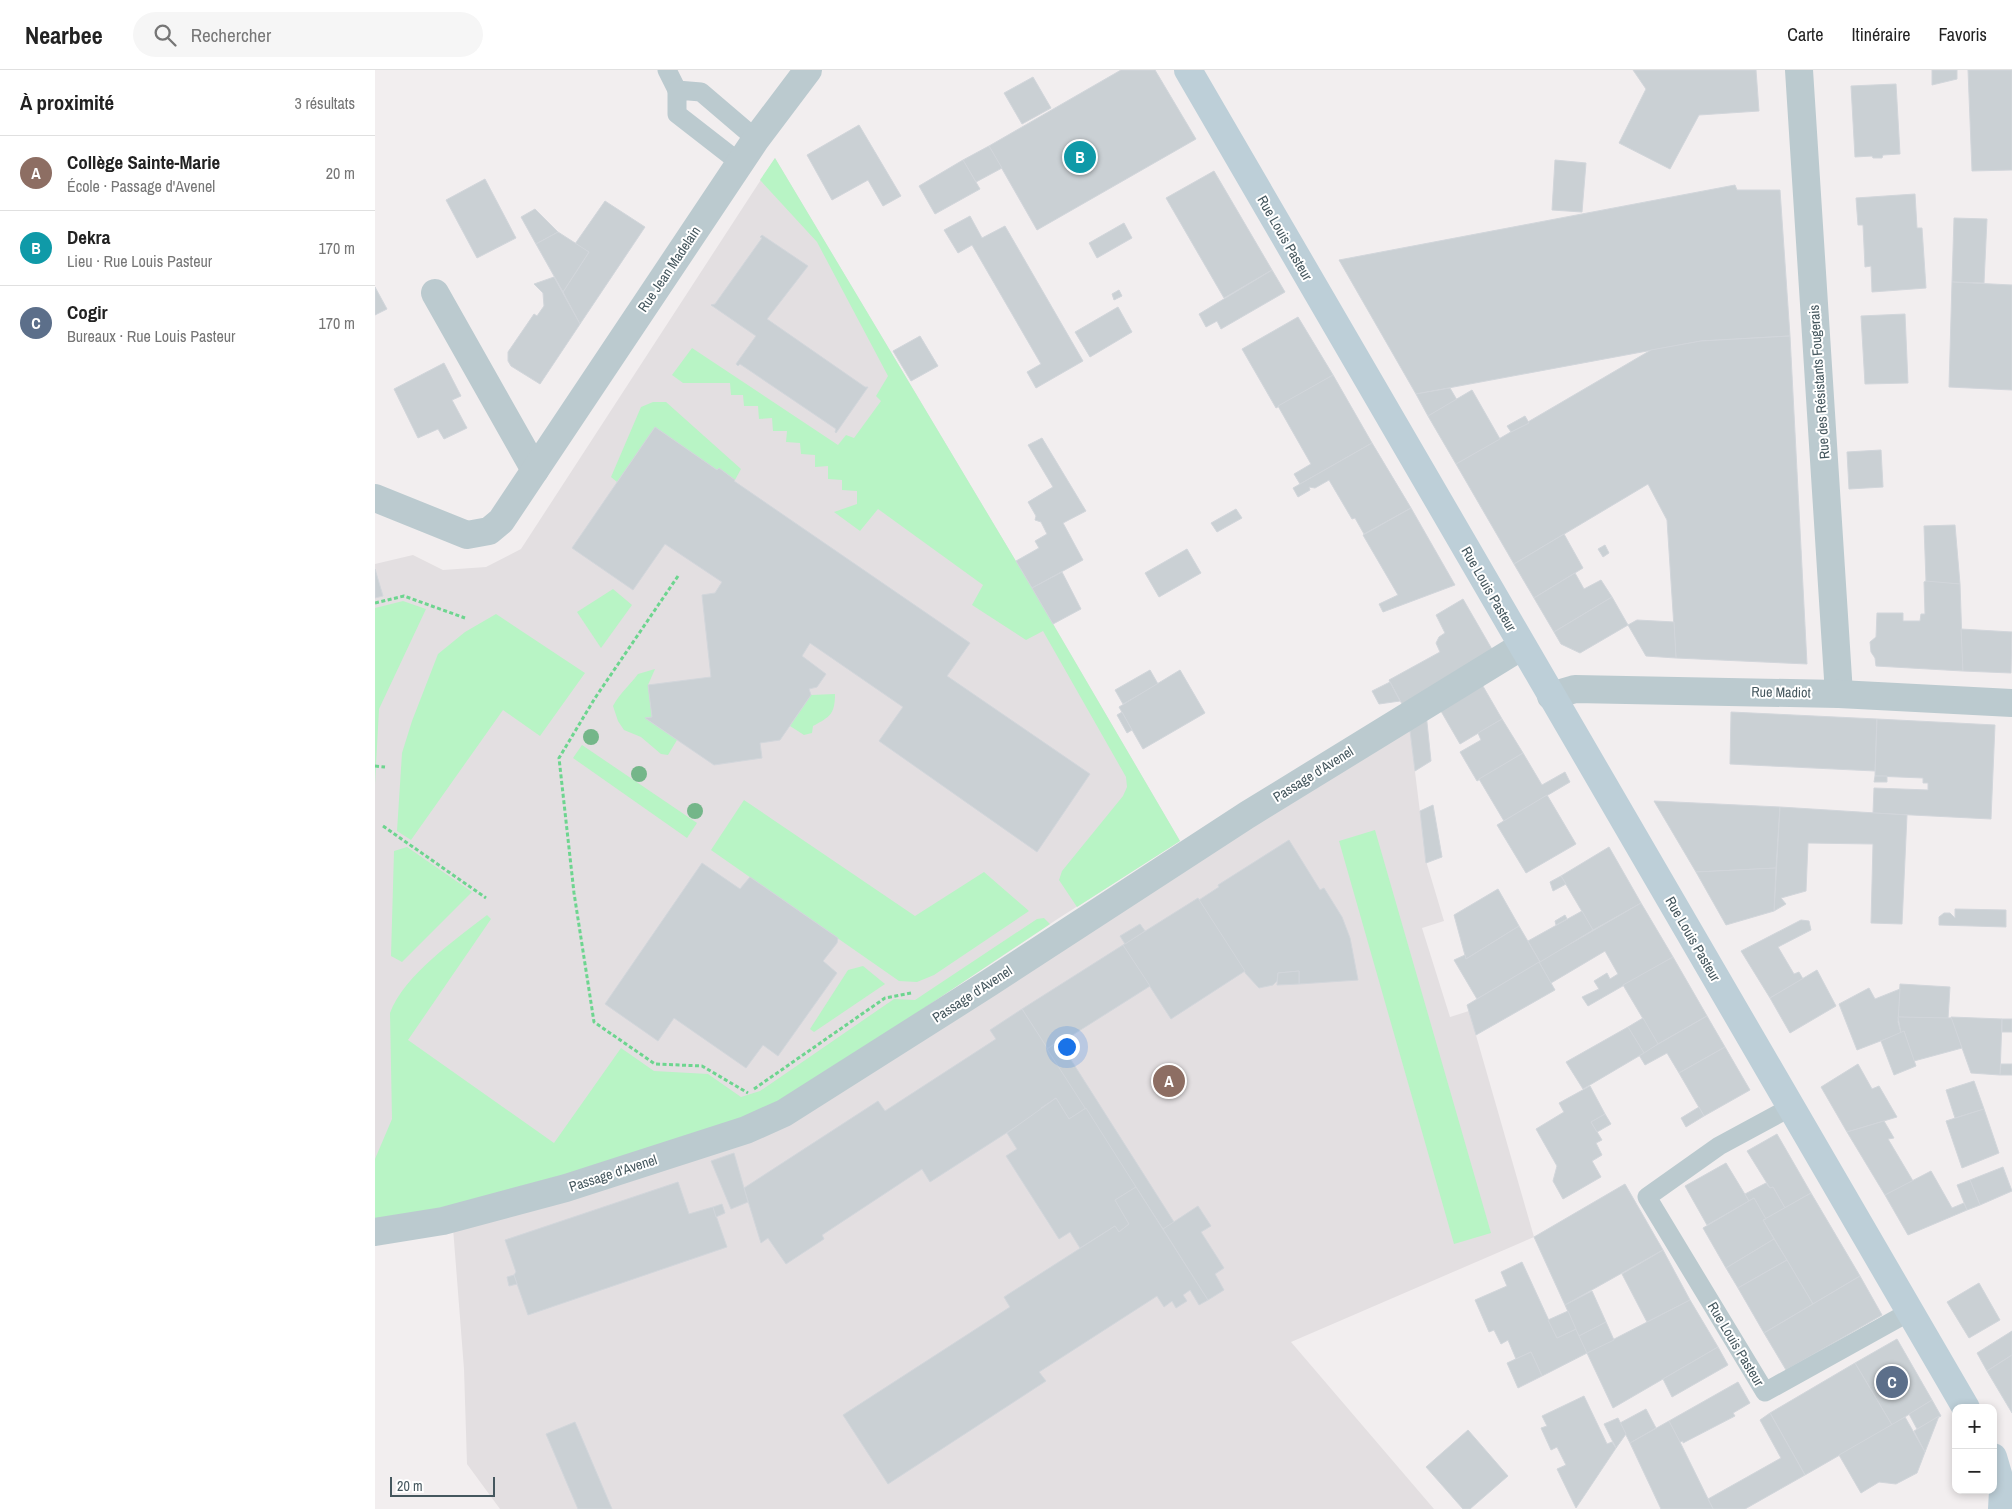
<!DOCTYPE html>
<html lang="fr">
<meta charset="utf-8">
<style>
:root{--surface:#fff;--page:#f6f6f6;--text:#222;--muted:#767676;--line:#e0e0e0;--accent:#db2777}
body{margin:0;font-family:"Archivo Narrow",sans-serif;background:var(--page);color:var(--text)}
.controls{position:absolute;right:15px;bottom:15px;display:grid;overflow:hidden;border-radius:10px;box-shadow:0 2px 8px #0003}
.controls button{width:45px;height:45px;display:grid;place-items:center;padding:0;border:0;border-bottom:1px solid var(--line);background:var(--surface);color:var(--text);font:25px sans-serif}
.scale{position:absolute;left:15px;bottom:12px;width:105px;box-sizing:border-box;padding-left:5px;border:2px solid #45575e;border-top:0;font-size:14px;line-height:18px;white-space:nowrap;color:#45575e;-webkit-text-stroke:4px #fff;paint-order:stroke}
.you{position:absolute;left:691px;top:976px;width:18px;height:18px;margin:-12px;border:4px solid #fff;border-radius:50%;background:#1a73e8;box-shadow:0 0 0 8px #1a73e833}
.badge{display:grid;place-items:center;width:32px;height:32px;border-radius:50%;background:var(--accent);color:#fff;font-size:16px;font-weight:700}
.pin{position:absolute;translate:-50% -50%;border:2px solid #fff;box-shadow:0 1px 5px #0006}
.list{margin:0;padding:0;list-style:none}
h2{display:flex;justify-content:space-between;align-items:center;height:65px;margin:0;padding:0 20px;font-size:21px}
h2 small{font-size:16px;font-weight:400;color:var(--muted)}
.list li{display:grid;grid-template-columns:32px 1fr auto;gap:15px;align-items:center;box-sizing:border-box;height:75px;padding:0 20px;border-top:1px solid var(--line)}
.list b{display:block;font-size:19px;white-space:nowrap}
.list p{margin:0;font-size:16px;white-space:nowrap;color:var(--muted)}
.list em{font-size:16px;font-style:normal;color:var(--muted)}
.icon{flex:none;width:28px;height:28px;fill:none;stroke:currentColor;stroke-width:2;stroke-linecap:round;stroke-linejoin:round}
.map{position:relative;flex:none;width:1637px;height:1439px;overflow:hidden}
header{display:flex;align-items:center;gap:30px;box-sizing:border-box;height:70px;padding:0 25px;background:var(--surface);border-bottom:1px solid var(--line)}
header strong{font-size:24px}
nav{display:flex;gap:28px;margin-inline-start:auto;font-size:18px}
.search{width:350px;height:45px;background:var(--page);display:flex;align-items:center;gap:12px;box-sizing:border-box;padding:0 18px;border-radius:28px;color:var(--muted);font-size:19px}
main{display:flex}
aside{flex:1;background:var(--surface)}
.map>svg:first-child{display:block}
</style>
<header>
<strong>Nearbee</strong>
<div class="search"><svg class="icon" aria-label="search" viewBox="0 0 24 24"><circle cx="10" cy="10" r="6"/><path d="M15 15l6 6"/></svg>Rechercher</div>
<nav><a>Carte</a><a>Itinéraire</a><a>Favoris</a></nav>
</header>
<main>
<aside>
<h2>À proximité<small>3 résultats</small></h2>
<ul class="list">
<li><span class="badge" style="background:#8d6e63">A</span><div><b>Collège Sainte-Marie</b><p>École · Passage d'Avenel</p></div><em>20 m</em></li>
<li><span class="badge" style="background:#0f9aa8">B</span><div><b>Dekra</b><p>Lieu · Rue Louis Pasteur</p></div><em>170 m</em></li>
<li><span class="badge" style="background:#5c6f8a">C</span><div><b>Cogir</b><p>Bureaux · Rue Louis Pasteur</p></div><em>170 m</em></li>
</ul>
</aside>
<div class="map">
<svg width="1637" height="1439" viewBox="0 0 1637 1439">
<rect width="100%" height="100%" fill="#f2eeef"/>
<!-- education -->
<g fill="#e3dfe1">
<path d="M400 88 657 518 805 771 684 848 398 1039 0 1153V494L38 485 68 500 111 497 146 479Z"/>
<path d="M1034 653 1051 791 1069 851 1047 858 1075 947 1094 941 1159 1167 916 1272 1059 1439H125L92 1394 89 1299 78 1158 268 1104Z"/>
</g>
<!-- green -->
<g fill="#b8f4c5">
<path d="M400 88 657 518 805 771 702 837 684 810 687 801 748 726 752 717 751 707 668 561 651 570 597 535 608 515 503 439 485 461 459 442 482 434V421L467 420V410L453 409V396L440 397V385L426 384 425 373 411 372 412 361H398L397 348 384 349 383 336H369L368 325H356L355 313H308L297 305 317 278 463 375 471 365 479 368 506 331 501 326 513 306 442 172 385 110Z"/>
<path d="M278 332H291L366 399 360 410 344 398 342 400 280 358 242 412 236 407 266 337Z"/>
<path d="M238 519 257 535 226 578 202 542Z"/>
<path d="M28 531 51 539 4 639 0 714V538Z"/>
<path d="M121 544 210 603 165 666 128 640 36 770 22 761 27 683 37 651 63 584 90 562Z"/>
<path d="M280 599 273 615 277 647 270 648 302 670 293 685 286 684 266 667 249 660 243 651 238 636C245 623 255 615 263 604Z"/>
<path d="M460 624C460 644 455 647 438 656L437 663 429 665 415 656 436 625Z"/>
<path d="M207 675 322 753 312 768 198 688Z"/>
<path d="M369 730 540 846 609 802 654 841 559 905 542 912 524 911 336 780Z"/>
<path d="M1000 760 1116 1163 1079 1174 964 771Z"/>
<path d="M32 777 97 822 27 892 16 886 19 781Z"/>
<path d="M112 845 116 849 33 970 179 1073 246 978 279 1001 333 1004 366 1027 385 1021 519 929 540 930 662 849 669 848 675 854 398 1039 127 1129 0 1153V1089L17 1049 15 943C29 905 80 870 112 845Z"/>
<path d="M488 896 510 914 439 962 435 959 473 900Z"/>
</g>
<!-- building -->
<g fill="#cad0d4" stroke="#d2d6db">
<path d="M746 0H780L821 69 662 160 614 76Z"/>
<path d="M1258 0H1381L1384 41 1324 45 1295 99 1244 73 1271 19Z"/>
<path d="M1557 0H1582V9L1557 15Z"/>
<path d="M1593 0H1637V100L1597 101Z"/>
<path d="M658 7 676 38 647 54 629 23Z"/>
<path d="M1521 14 1525 84 1508 85 1507 88H1498L1497 86 1480 87 1476 16Z"/>
<path d="M484 55 526 126 508 136 493 110 457 130 432 85Z"/>
<path d="M614 76 627 98 601 112 588 90Z"/>
<path d="M588 90 605 119 560 144 544 116Z"/>
<path d="M1180 90 1211 93 1207 142 1177 140Z"/>
<path d="M839 101 897 200 849 228 791 128Z"/>
<path d="M110 109 141 168 102 188 71 130Z"/>
<path d="M1360 115 1362 120H1405L1415 266 1326 271 1041 324 964 190Z"/>
<path d="M1540 124 1542 158H1547L1551 218 1497 222 1496 196 1490 197 1488 155H1483L1481 128Z"/>
<path d="M230 131 270 157 205 254 188 222 214 182 200 174Z"/>
<path d="M160 139 183 162 161 174 146 147Z"/>
<path d="M595 146 607 168 630 156 708 291 661 318 652 302 666 294 597 175 583 183 569 160Z"/>
<path d="M1579 148 1612 149 1609 213 1577 212Z"/>
<path d="M749 153 757 168 722 188 714 173Z"/>
<path d="M183 162 214 182 188 222 161 174Z"/>
<path d="M387 165 433 196 392 249 490 317H493L461 363 460 362 461 359 365 294 363 296 361 294 381 266 336 235 340 234 387 168 385 167Z"/>
<path d="M897 200 910 222 846 259 842 251 831 257 824 244Z"/>
<path d="M179 207 205 254 165 314 136 296 133 291V282L159 244 162 246 169 236 168 223 159 214Z"/>
<path d="M1577 212 1637 215V320L1574 317Z"/>
<path d="M0 217 12 239 0 245Z"/>
<path d="M744 220 747 226 739 230 737 224Z"/>
<path d="M743 237 757 262 715 287 700 262Z"/>
<path d="M1530 244 1533 313 1490 314 1486 246Z"/>
<path d="M923 247 958 305 901 338 867 279Z"/>
<path d="M545 266 563 296 536 311 518 281Z"/>
<path d="M1415 266 1432 594 1301 588 1292 450 1273 414 1139 494 1081 394 1276 280 1326 271Z"/>
<path d="M69 293 86 326 77 330 92 358 69 369 63 359 43 368 19 319Z"/>
<path d="M958 305 997 373 925 414 919 404 936 394 903 336Z"/>
<path d="M1075 318 1082 330 1053 346 1041 324Z"/>
<path d="M1097 320 1125 369 1081 394 1053 346Z"/>
<path d="M1150 346 1154 353 1136 362 1132 356Z"/>
<path d="M280 357 342 400 344 398 360 410 359 411 595 573 572 606 715 704 662 782 504 671 528 637 435 573 427 586 451 604 442 617 434 619 436 625 405 670 385 673 387 688 339 695 270 648 277 647 273 615 336 607 327 525 340 523 347 512 290 474 258 520 197 478Z"/>
<path d="M667 368 711 441 688 453 708 490 657 518 641 491 664 478 660 471 672 464 666 452 660 450 661 446 653 432 678 417 653 375Z"/>
<path d="M997 373 1036 438 989 464 980 448 977 449 954 410 940 418 934 417 935 420 923 427 918 418Z"/>
<path d="M1506 380 1508 417 1474 419 1472 382Z"/>
<path d="M1036 438 1080 515 1008 542 1004 534 1023 525 988 465Z"/>
<path d="M861 439 867 448 842 462 836 453Z"/>
<path d="M1580 455 1585 514 1553 513 1551 511 1549 456Z"/>
<path d="M1189 464 1208 498 1159 528 1139 494Z"/>
<path d="M1230 475 1234 483 1228 487 1223 479Z"/>
<path d="M812 479 826 503 784 527 770 503Z"/>
<path d="M0 499 8 526 0 528Z"/>
<path d="M687 502 706 539 678 554 657 518Z"/>
<path d="M1200 503 1209 519 1226 510 1237 527 1179 562 1159 528Z"/>
<path d="M1551 511 1585 514 1588 601 1501 596 1500 588 1496 582 1495 572 1501 567 1502 543H1528V551H1545L1546 544H1550L1549 512Z"/>
<path d="M1237 527 1253 555 1205 583 1186 574 1179 562Z"/>
<path d="M1088 529 1118 581 1027 634 1014 610 1065 582 1061 573 1064 567 1070 563 1061 545Z"/>
<path d="M1262 550 1299 552 1301 588 1271 586 1253 555Z"/>
<path d="M1586 559 1637 562 1636 603 1588 601Z"/>
<path d="M775 600 783 614 748 634 740 620Z"/>
<path d="M805 600 830 643 768 679 744 637Z"/>
<path d="M1105 611 1127 649 1085 674 1063 636Z"/>
<path d="M1015 612 1025 631 1004 634 997 621Z"/>
<path d="M747 642 757 660 752 663 742 645Z"/>
<path d="M1356 642 1502 649 1500 701 1355 694Z"/>
<path d="M1051 643 1056 691 1040 701 1034 653Z"/>
<path d="M1127 649 1148 683 1102 711 1085 682 1106 670 1103 663Z"/>
<path d="M1502 649 1620 655 1616 749 1498 743 1499 718 1553 720V713H1548V708L1500 706Z"/>
<path d="M1148 683 1167 715 1190 702 1195 712 1129 751 1104 709Z"/>
<path d="M1500 706H1512V712H1499Z"/>
<path d="M1172 725 1201 774 1151 803 1122 755Z"/>
<path d="M1279 731 1405 737 1401 798 1321 802Z"/>
<path d="M1058 735 1067 787 1051 793 1045 741Z"/>
<path d="M1405 737 1532 745 1527 854 1496 853 1498 774 1433 773 1431 821 1406 828 1411 834 1399 841Z"/>
<path d="M914 770 945 820 949 818 967 847 975 868 983 910 924 914V901L903 903 902 911 898 915 884 918 871 904 824 830 844 817 843 815Z"/>
<path d="M1234 777 1266 833 1218 860 1186 806Z"/>
<path d="M327 793 365 819 375 807 463 868 462 873 448 891 462 903 403 986 388 975 371 998 299 948 283 971 230 934Z"/>
<path d="M1401 798 1399 841 1351 855 1321 802Z"/>
<path d="M1186 806 1191 814 1178 821 1175 812Z"/>
<path d="M1123 819 1144 856 1091 889 1079 845Z"/>
<path d="M823 828 870 901 796 949 748 875Z"/>
<path d="M1266 833 1298 887 1213 936 1207 927 1224 919 1219 911 1232 903 1235 909 1243 904 1230 881 1176 913 1164 892Z"/>
<path d="M1580 839 1631 840V857L1564 855V847L1569 843H1575L1580 848Z"/>
<path d="M1207 841 1218 860 1165 892 1153 871Z"/>
<path d="M1190 845 1192 849 1181 855 1180 851Z"/>
<path d="M1426 850 1434 851 1436 860 1403 877 1419 904 1424 902 1428 909 1395 928 1366 881Z"/>
<path d="M765 854 770 861 750 874 745 866Z"/>
<path d="M1144 856 1165 892 1102 929 1079 890 1090 885 1091 889Z"/>
<path d="M748 875 775 916 696 966 694 964 672 979 647 939Z"/>
<path d="M1298 887 1332 946 1283 974 1248 915Z"/>
<path d="M1164 892 1180 920 1101 965 1092 935Z"/>
<path d="M1442 900 1461 936 1415 963 1395 928Z"/>
<path d="M924 901V914L902 915 903 903Z"/>
<path d="M1525 914 1575 917 1573 949 1523 947Z"/>
<path d="M1494 918 1500 929 1525 919 1523 952 1526 963 1482 980 1464 934Z"/>
<path d="M647 939 711 1038 694 1049 681 1028 666 1038 667 1040 555 1112 547 1099 447 1165 449 1169 411 1194 393 1168 386 1173 369 1118 503 1031 510 1041 621 969 615 960Z"/>
<path d="M1332 946 1350 977 1304 1003 1292 983 1270 995 1264 985Z"/>
<path d="M1523 947 1577 948 1587 978 1539 991 1529 961 1526 963Z"/>
<path d="M1576 947 1627 949 1625 1005 1596 1003Z"/>
<path d="M1268 948 1283 974 1269 983 1253 957Z"/>
<rect x="1627" y="949" width="10" height="13"/>
<path d="M1253 957 1269 983 1208 1019 1191 992Z"/>
<path d="M1529 961 1541 996 1519 1005 1506 971Z"/>
<path d="M684 971 799 1152 788 1159 672 979Z"/>
<path d="M1350 977 1375 1020 1329 1046 1304 1003Z"/>
<path d="M1483 994 1497 1019 1504 1016 1522 1047 1472 1062 1446 1017Z"/>
<path d="M1626 994H1637V1005H1625Z"/>
<path d="M1599 1011 1609 1039 1580 1048 1571 1020Z"/>
<path d="M1215 1016 1230 1044 1216 1052 1227 1070 1221 1073 1227 1085 1217 1091 1226 1107 1188 1129 1178 1111 1182 1096 1161 1059 1189 1042 1184 1033Z"/>
<path d="M681 1028 694 1049 711 1038 761 1117 740 1130 754 1154 744 1162 740 1156 705 1178 695 1162 684 1169 631 1086 642 1079 632 1063Z"/>
<path d="M1324 1037 1329 1046 1311 1057 1306 1048Z"/>
<path d="M1609 1039 1624 1083 1587 1098 1571 1051Z"/>
<path d="M1230 1044 1236 1054 1222 1062 1216 1052Z"/>
<path d="M1509 1051 1519 1068 1513 1069 1538 1111 1510 1125 1472 1062Z"/>
<path d="M1402 1064 1436 1123 1410 1138 1398 1117 1395 1118 1372 1081Z"/>
<path d="M359 1083 373 1132 356 1139 336 1091Z"/>
<path d="M1351 1093 1374 1131 1332 1155 1310 1116Z"/>
<path d="M1628 1097 1637 1121 1605 1135 1595 1110Z"/>
<path d="M1556 1101 1577 1138 1589 1133 1592 1140 1533 1165 1510 1125Z"/>
<path d="M1595 1110 1605 1135 1592 1140 1582 1115Z"/>
<path d="M303 1112 314 1144 338 1137 352 1177 153 1245 139 1205 141 1202 130 1170Z"/>
<path d="M1391 1113 1395 1118 1398 1117 1410 1138 1391 1149 1379 1128 1374 1131 1370 1124Z"/>
<path d="M1250 1114 1288 1180 1190 1235 1159 1167Z"/>
<path d="M761 1117 833 1230 824 1235 815 1220 808 1225 812 1231 801 1238 797 1231 789 1237 782 1226 664 1302 671 1311 513 1414 468 1345 635 1237 629 1227 740 1156 744 1162 754 1154 740 1130Z"/>
<path d="M1436 1123 1485 1206 1438 1234 1388 1150Z"/>
<path d="M1379 1128 1391 1149 1388 1150 1399 1169 1351 1198 1328 1158Z"/>
<path d="M347 1134 350 1143 341 1147 338 1137Z"/>
<path d="M823 1136 836 1156 826 1162 849 1198 840 1204 849 1220 833 1230 788 1159Z"/>
<path d="M1399 1169 1412 1190 1363 1218 1351 1198Z"/>
<path d="M1288 1180 1315 1230 1272 1252 1247 1204Z"/>
<path d="M1412 1190 1438 1234 1389 1263 1363 1218Z"/>
<path d="M1147 1192 1182 1268 1201 1259 1212 1283 1167 1306 1156 1282 1141 1289 1133 1270 1126 1274 1119 1260 1114 1262 1100 1230 1132 1216 1126 1202Z"/>
<path d="M139 1205 142 1214 134 1216 132 1207Z"/>
<path d="M1485 1206 1507 1245 1411 1300 1389 1263Z"/>
<path d="M1604 1213 1625 1250 1594 1268 1572 1232Z"/>
<path d="M1217 1221 1231 1252 1204 1266 1190 1235Z"/>
<path d="M1315 1230 1343 1277 1238 1338 1212 1283Z"/>
<path d="M1193 1241 1201 1259 1182 1268 1173 1250Z"/>
<path d="M1231 1252 1239 1270 1212 1283 1204 1266Z"/>
<path d="M1637 1261V1285L1612 1301 1602 1283Z"/>
<path d="M1522 1269 1557 1330 1517 1355 1480 1293Z"/>
<path d="M1343 1277 1353 1295 1297 1327 1288 1309Z"/>
<path d="M1156 1282 1167 1306 1143 1318 1132 1293Z"/>
<path d="M1637 1285V1343L1612 1301Z"/>
<path d="M1480 1293 1517 1355 1430 1405 1395 1343Z"/>
<path d="M1363 1312 1375 1333 1358 1343 1360 1346 1308 1373V1371L1305 1372 1294 1351Z"/>
<path d="M1209 1326 1232 1374 1237 1372 1241 1378 1201 1438 1182 1399 1191 1395 1182 1377 1176 1380 1166 1358 1172 1356 1167 1346Z"/>
<path d="M1557 1330 1566 1346 1542 1359 1534 1344Z"/>
<path d="M1271 1339 1281 1358 1255 1373 1245 1353Z"/>
<path d="M1395 1343 1430 1405 1370 1439H1338L1333 1429 1406 1388 1385 1350Z"/>
<path d="M1564 1346 1550 1382 1539 1361Z"/>
<path d="M1530 1347 1550 1382 1542 1403 1521 1414 1504 1412 1486 1423 1464 1385Z"/>
<path d="M1243 1348 1251 1364 1241 1378 1229 1354Z"/>
<path d="M1294 1351 1305 1372 1338 1439H1286L1255 1373Z"/>
<path d="M200 1352 237 1439H203L171 1364Z"/>
<path d="M1093 1360 1133 1406 1095 1439H1088L1051 1397Z"/>
</g>
<g fill="none" stroke-linecap="round" stroke-linejoin="round">
<!-- path -->
<g stroke="#6dd58f" stroke-width="3" stroke-dasharray="4 2.5" stroke-linecap="butt">
<path d="M303 506 220 628 184 688 199 823 219 952 280 994 327 996 373 1023"/>
<path d="M0 533 29 526 90 548"/>
<path d="M0 696 10 697"/>
<path d="M8 756 111 828"/>
<path d="M379 1019 510 928 536 923"/>
</g>
<!-- lane -->
<g stroke="#bbcacf" stroke-width="19">
<path d="M292 0 302 20"/>
<path d="M365 93 302 44V20L326 22 381 69"/>
<path d="M1416 1037 1344 1076 1272 1127 1390 1322 1536 1241"/>
</g>
<!-- street -->
<g stroke="#bbcacf" stroke-width="28">
<path d="M1424 0 1464 624"/>
<path d="M60 223 160 400"/>
<path d="M0 428 92 465 114 461 126 451 381 69 433 0"/>
<path d="M1176 626 1200 619 1464 624 1637 633"/>
<path d="M0 1162 68 1151 191 1118 371 1060 409 1043 614 913 872 745 1147 576"/>
</g>
<!-- secondary -->
<g stroke="#bdcfd8" stroke-width="28">
<path d="M813 0 1591 1338"/>
<path d="M1618 1387 1628 1421 1627 1439"/>
</g>
</g>
<!-- trees -->
<g fill="#74b689">
<circle cx="216" cy="667" r="8"/>
<circle cx="264" cy="704" r="8"/>
<circle cx="320" cy="741" r="8"/>
</g>
<g text-anchor="middle" stroke-width="4" stroke-linejoin="round" paint-order="stroke">
<!-- street labels -->
<g font-size="14" fill="#45575e" stroke="#fff">
<text transform="translate(910 168) rotate(60)" y="5">Rue Louis Pasteur</text>
<text transform="translate(294 199) rotate(-56)" y="5">Rue Jean Madelain</text>
<text transform="translate(1444 312) rotate(-94)" y="5">Rue des Résistants Fougerais</text>
<text transform="translate(1114 519) rotate(60)" y="5">Rue Louis Pasteur</text>
<text transform="translate(1406 622) rotate(1)" y="5">Rue Madiot</text>
<text transform="translate(938 704) rotate(-32)" y="5">Passage d'Avenel</text>
<text transform="translate(1318 869) rotate(60)" y="5">Rue Louis Pasteur</text>
<text transform="translate(597 924) rotate(-33)" y="5">Passage d'Avenel</text>
<text transform="translate(238 1103) rotate(-18)" y="5">Passage d'Avenel</text>
<text transform="translate(1361 1274) rotate(59)" y="5">Rue Louis Pasteur</text>
</g>
</g>
</svg>
<div class="controls">
<button>+</button>
<button>−</button>
</div>
<div class="scale">20 m</div>
<div class="you"></div>
<div class="pin badge" style="left:794px;top:1011px;background:#8d6e63">A</div>
<div class="pin badge" style="left:705px;top:87px;background:#0f9aa8">B</div>
<div class="pin badge" style="left:1517px;top:1312px;background:#5c6f8a">C</div>
</div>
</main>
